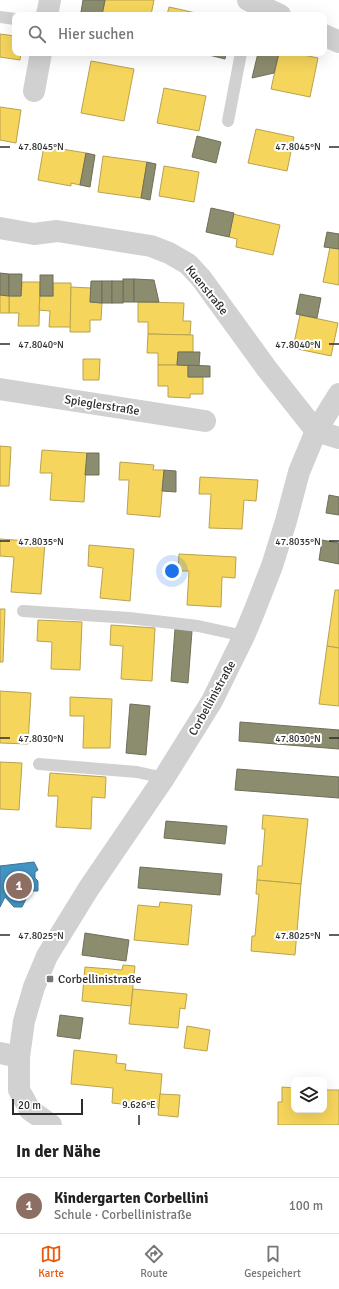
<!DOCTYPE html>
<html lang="de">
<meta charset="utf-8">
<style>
:root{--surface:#fff;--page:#f6f6f6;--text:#222;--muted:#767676;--line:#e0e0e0;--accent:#ea580c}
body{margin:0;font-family:Signika,sans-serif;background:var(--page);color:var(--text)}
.controls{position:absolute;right:12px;bottom:12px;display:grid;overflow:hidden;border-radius:8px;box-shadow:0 4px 16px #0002}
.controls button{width:36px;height:36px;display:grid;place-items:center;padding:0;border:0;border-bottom:1px solid var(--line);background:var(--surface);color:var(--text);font:20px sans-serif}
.scale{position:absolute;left:12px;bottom:10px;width:71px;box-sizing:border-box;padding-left:4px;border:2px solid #2c2c2c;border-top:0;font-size:11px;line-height:14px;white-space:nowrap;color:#2c2c2c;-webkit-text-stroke:3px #fff;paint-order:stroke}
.you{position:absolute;left:172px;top:571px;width:14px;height:14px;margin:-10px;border:3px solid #fff;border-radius:50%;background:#1a73e8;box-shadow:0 0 0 6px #1a73e833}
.badge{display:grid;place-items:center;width:26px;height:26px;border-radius:50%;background:var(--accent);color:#fff;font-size:13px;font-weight:700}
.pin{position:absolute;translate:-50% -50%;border:2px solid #fff;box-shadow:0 1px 4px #0006}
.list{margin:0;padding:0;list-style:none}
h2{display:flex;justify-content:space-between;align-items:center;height:52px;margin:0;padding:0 16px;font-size:17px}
h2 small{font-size:13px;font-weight:400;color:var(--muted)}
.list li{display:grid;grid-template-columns:26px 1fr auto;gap:12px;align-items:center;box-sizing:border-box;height:56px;padding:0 16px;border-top:1px solid var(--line)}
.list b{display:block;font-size:15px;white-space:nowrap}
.list p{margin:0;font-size:13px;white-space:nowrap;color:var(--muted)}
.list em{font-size:13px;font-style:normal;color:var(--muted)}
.icon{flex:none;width:22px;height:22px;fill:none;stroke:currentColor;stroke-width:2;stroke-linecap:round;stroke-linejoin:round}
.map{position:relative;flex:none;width:339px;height:1125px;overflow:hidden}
.search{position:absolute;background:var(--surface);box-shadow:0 4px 16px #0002;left:12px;right:12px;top:12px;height:44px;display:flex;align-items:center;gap:10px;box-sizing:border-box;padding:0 14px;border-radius:8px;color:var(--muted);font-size:15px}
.sheet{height:108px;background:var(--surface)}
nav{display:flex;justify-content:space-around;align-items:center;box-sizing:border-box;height:56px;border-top:1px solid var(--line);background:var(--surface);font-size:11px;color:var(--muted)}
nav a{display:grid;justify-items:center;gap:2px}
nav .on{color:var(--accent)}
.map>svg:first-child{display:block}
</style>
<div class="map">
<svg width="339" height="1125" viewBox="0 0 339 1125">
<rect width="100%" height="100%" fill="#fff"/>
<!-- homes -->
<g fill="#f6d55c" stroke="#b9a24e">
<path d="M105 0H154L151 15H102Z"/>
<path d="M169 7 205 15H167Z"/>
<path d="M0 34 15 36V53H21L20 60 0 57Z"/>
<path d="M279 53H294L318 58 310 97 271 89Z"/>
<path d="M91 61 134 69 124 121 81 113Z"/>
<path d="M164 88 206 96 199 131 157 123Z"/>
<path d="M0 107 21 110 16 143 0 140Z"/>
<path d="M256 129 294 137 287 171 248 163Z"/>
<path d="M44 146 86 153 80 185 71 183V186L38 180Z"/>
<path d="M103 156 147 162 141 198 98 192Z"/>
<path d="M164 166 199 172 194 202 159 196Z"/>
<path d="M233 214 280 225 273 255 236 247 237 239 229 237Z"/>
<path d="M330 247 339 249V285L323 282Z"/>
<path d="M22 282H40L39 326H18L19 313H9V296H21Z"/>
<path d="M53 283H71V327H49L50 311 39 310 40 296H53Z"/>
<path d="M71 287 91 288 90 302 102 303 101 320H90V332H70Z"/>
<path d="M0 295 9 296V313H0Z"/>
<path d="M138 302 184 303 183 321H191L190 335 148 334V322H138Z"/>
<path d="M300 315 338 323 331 356 293 348Z"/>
<path d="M148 334 193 335V352H178L177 365H158V353H147Z"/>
<path d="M83 359H100L99 380H83Z"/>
<path d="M158 365H188V377H203V394H190V398L168 397V386H158Z"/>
<path d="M0 446 11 447 9 486H0Z"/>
<path d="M42 450 87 453 84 502 50 500 52 473H40Z"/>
<path d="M120 462 154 465 153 470H164L160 517 127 514 129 480H119Z"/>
<path d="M200 477 258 480 256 501 244 500 242 529 209 528 211 494H199Z"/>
<path d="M0 539 45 542 41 594 11 592 14 557 0 556Z"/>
<path d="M89 545 134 549 130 601 100 598 103 568 88 566Z"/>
<path d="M179 554 236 557 235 578 222 577 221 607 187 605 189 571H178Z"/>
<path d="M335 590H339V648L327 646Z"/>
<path d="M0 609H5L3 662H0Z"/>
<path d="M38 620 82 622 80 670 51 669 52 642 37 641Z"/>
<path d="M111 625 155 628 152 681 121 679 123 646 110 645Z"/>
<path d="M327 646 339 648V706L319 704Z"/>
<path d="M0 691 31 693 28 744 0 743Z"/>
<path d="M70 697 112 699 110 748H83L84 716H70Z"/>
<path d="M0 762 22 763 19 810 0 809Z"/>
<path d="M50 773 106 777 105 798 92 797 91 829 56 827 58 796H48Z"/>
<path d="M263 815 308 819 301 884 257 880 258 866H262L265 829H262Z"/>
<path d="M257 880 301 884 295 955 251 951 252 936H255L259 894H256Z"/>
<path d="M160 902 192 905 188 945 134 940 138 905 159 907Z"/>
<path d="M123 965 135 966 131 1006 82 1001 85 967 122 970Z"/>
<path d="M133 989 187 994 185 1009 180 1008 178 1028 129 1024Z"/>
<path d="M187 1026 210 1030 207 1051 184 1048Z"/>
<path d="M74 1050 117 1055 116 1063 126 1064 125 1070 162 1074 159 1108 112 1103 113 1088 71 1084Z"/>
<path d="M282 1087 294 1088V1110H324V1090H339V1125H278V1102H282Z"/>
<path d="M160 1094 180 1095 178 1117 158 1115Z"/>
</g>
<!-- schools -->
<path fill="#4393c3" stroke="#3c7496" d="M34 862 38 870 35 872V878L38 881V891H30L22 907H14L5 897 0 907V866Z"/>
<!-- industry -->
<g fill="#8c8c6e" stroke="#6f6f5a">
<path d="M83 0H105L102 15H91L81 12Z"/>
<path d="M201 53H226L225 59Z"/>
<path d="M258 53H279L274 73 252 78Z"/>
<path d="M197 136 221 142 216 163 192 157Z"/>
<path d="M86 153 95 155 90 187 80 185Z"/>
<path d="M147 162 156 164 150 200 141 198Z"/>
<path d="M211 208 234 213 229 237 206 232Z"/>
<path d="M327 232 339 234V249L324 247Z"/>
<path d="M0 273 9 274V296L0 295Z"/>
<path d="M9 274H22L21 296H9Z"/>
<rect x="40" y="275" width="13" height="21"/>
<rect x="123" y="279" width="11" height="23"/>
<path d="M134 279 154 280 159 302H134Z"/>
<path d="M91 281H102V303L90 302Z"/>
<rect x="102" y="281" width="10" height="22"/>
<rect x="112" y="281" width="11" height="22"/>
<path d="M300 294 321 298 317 318 296 314Z"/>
<path d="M178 352H200L199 366 177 365Z"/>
<path d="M188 365 210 366V377H188Z"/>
<path d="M87 453H99V475H85Z"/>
<path d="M164 470 176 471V492L162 491Z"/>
<path d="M329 495 339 497V515L326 513Z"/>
<path d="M322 540 339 543V564L319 560Z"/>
<path d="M175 629 192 631 188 683 171 681Z"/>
<path d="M130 704 150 706 146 755 126 753Z"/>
<path d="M240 722 339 730V749L239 741Z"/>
<path d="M237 769 339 777V798L235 790Z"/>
<path d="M166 821 227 826 225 844 164 838Z"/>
<path d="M140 867 222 874 220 895 138 888Z"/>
<path d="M85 933 129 940 126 961 82 955Z"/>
<path d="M60 1015 83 1018 80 1039 57 1036Z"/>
</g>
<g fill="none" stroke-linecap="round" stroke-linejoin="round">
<!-- lane -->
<g stroke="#d1d1d1" stroke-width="12">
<path d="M0 17 15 19"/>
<path d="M228 121 241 53"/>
<path d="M23 611 129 618 198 626 244 636"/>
<path d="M39 764 137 772 164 778"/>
</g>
<!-- street -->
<g stroke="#d1d1d1" stroke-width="22">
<path d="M248 0 280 15"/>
<path d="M47 15 50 0"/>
<path d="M324 35 339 42"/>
<path d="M34 91 41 53"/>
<path d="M0 228 34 234 57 231 151 246 169 253 188 264 201 278 267 369 316 431 339 438"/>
<path d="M0 389 205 421"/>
<path d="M0 1053 19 1057"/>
<path d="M51 1125 30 1110 19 1090V1057L24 1021 34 987 47 956 89 888 164 778 212 701 244 636 254 612 272 566 286 521 299 472 316 431 339 394"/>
</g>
</g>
<!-- ticks -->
<path fill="none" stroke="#2c2c2c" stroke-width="1.5" d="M0 147H10M329 147H339M0 344H10M329 344H339M0 541H10M329 541H339M0 738H10M329 738H339M0 935H10M329 935H339M139 1115V1125"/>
<!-- markers -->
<rect fill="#767676" stroke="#fff" stroke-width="1.5" x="46" y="975" width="8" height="8" rx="2"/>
<g text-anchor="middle" stroke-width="4" stroke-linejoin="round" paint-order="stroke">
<!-- street labels -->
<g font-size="12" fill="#2c2c2c" stroke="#fff">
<text transform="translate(207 290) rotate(51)" y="4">Kuenstraße</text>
<text transform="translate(102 405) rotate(9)" y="4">Spieglerstraße</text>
<text transform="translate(212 698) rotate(-61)" y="4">Corbellinistraße</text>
</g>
<!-- poi labels -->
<g font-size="12" fill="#2c2c2c" stroke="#fff" text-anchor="start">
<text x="58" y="983">Corbellinistraße</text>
</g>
</g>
<g font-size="10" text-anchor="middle" fill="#2c2c2c" stroke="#fff" stroke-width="4" stroke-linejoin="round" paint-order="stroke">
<text x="41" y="150">47.8045°N</text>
<text x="298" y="150">47.8045°N</text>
<text x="41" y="348">47.8040°N</text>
<text x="298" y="348">47.8040°N</text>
<text x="41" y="545">47.8035°N</text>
<text x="298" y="545">47.8035°N</text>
<text x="41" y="742">47.8030°N</text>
<text x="298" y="742">47.8030°N</text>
<text x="41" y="939">47.8025°N</text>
<text x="298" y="939">47.8025°N</text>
<text x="139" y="1108">9.626°E</text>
</g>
</svg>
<div class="controls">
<button><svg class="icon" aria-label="layers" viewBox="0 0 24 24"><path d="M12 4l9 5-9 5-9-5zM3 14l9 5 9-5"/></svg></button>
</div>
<div class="scale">20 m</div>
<div class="you"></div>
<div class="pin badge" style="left:19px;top:886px;background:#8d6e63">1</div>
<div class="search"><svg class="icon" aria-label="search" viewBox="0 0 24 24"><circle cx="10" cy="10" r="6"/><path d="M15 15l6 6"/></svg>Hier suchen</div>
</div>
<section class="sheet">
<h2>In der Nähe<small></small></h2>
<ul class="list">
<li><span class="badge" style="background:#8d6e63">1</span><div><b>Kindergarten Corbellini</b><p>Schule · Corbellinistraße</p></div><em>100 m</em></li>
</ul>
</section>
<nav>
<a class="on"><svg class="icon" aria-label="map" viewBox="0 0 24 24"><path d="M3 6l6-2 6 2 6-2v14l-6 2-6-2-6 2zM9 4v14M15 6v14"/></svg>Karte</a>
<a><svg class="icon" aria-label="directions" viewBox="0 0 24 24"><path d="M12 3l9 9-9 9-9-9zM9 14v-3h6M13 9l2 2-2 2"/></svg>Route</a>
<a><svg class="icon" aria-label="saved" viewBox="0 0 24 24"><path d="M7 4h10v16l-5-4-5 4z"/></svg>Gespeichert</a>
</nav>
